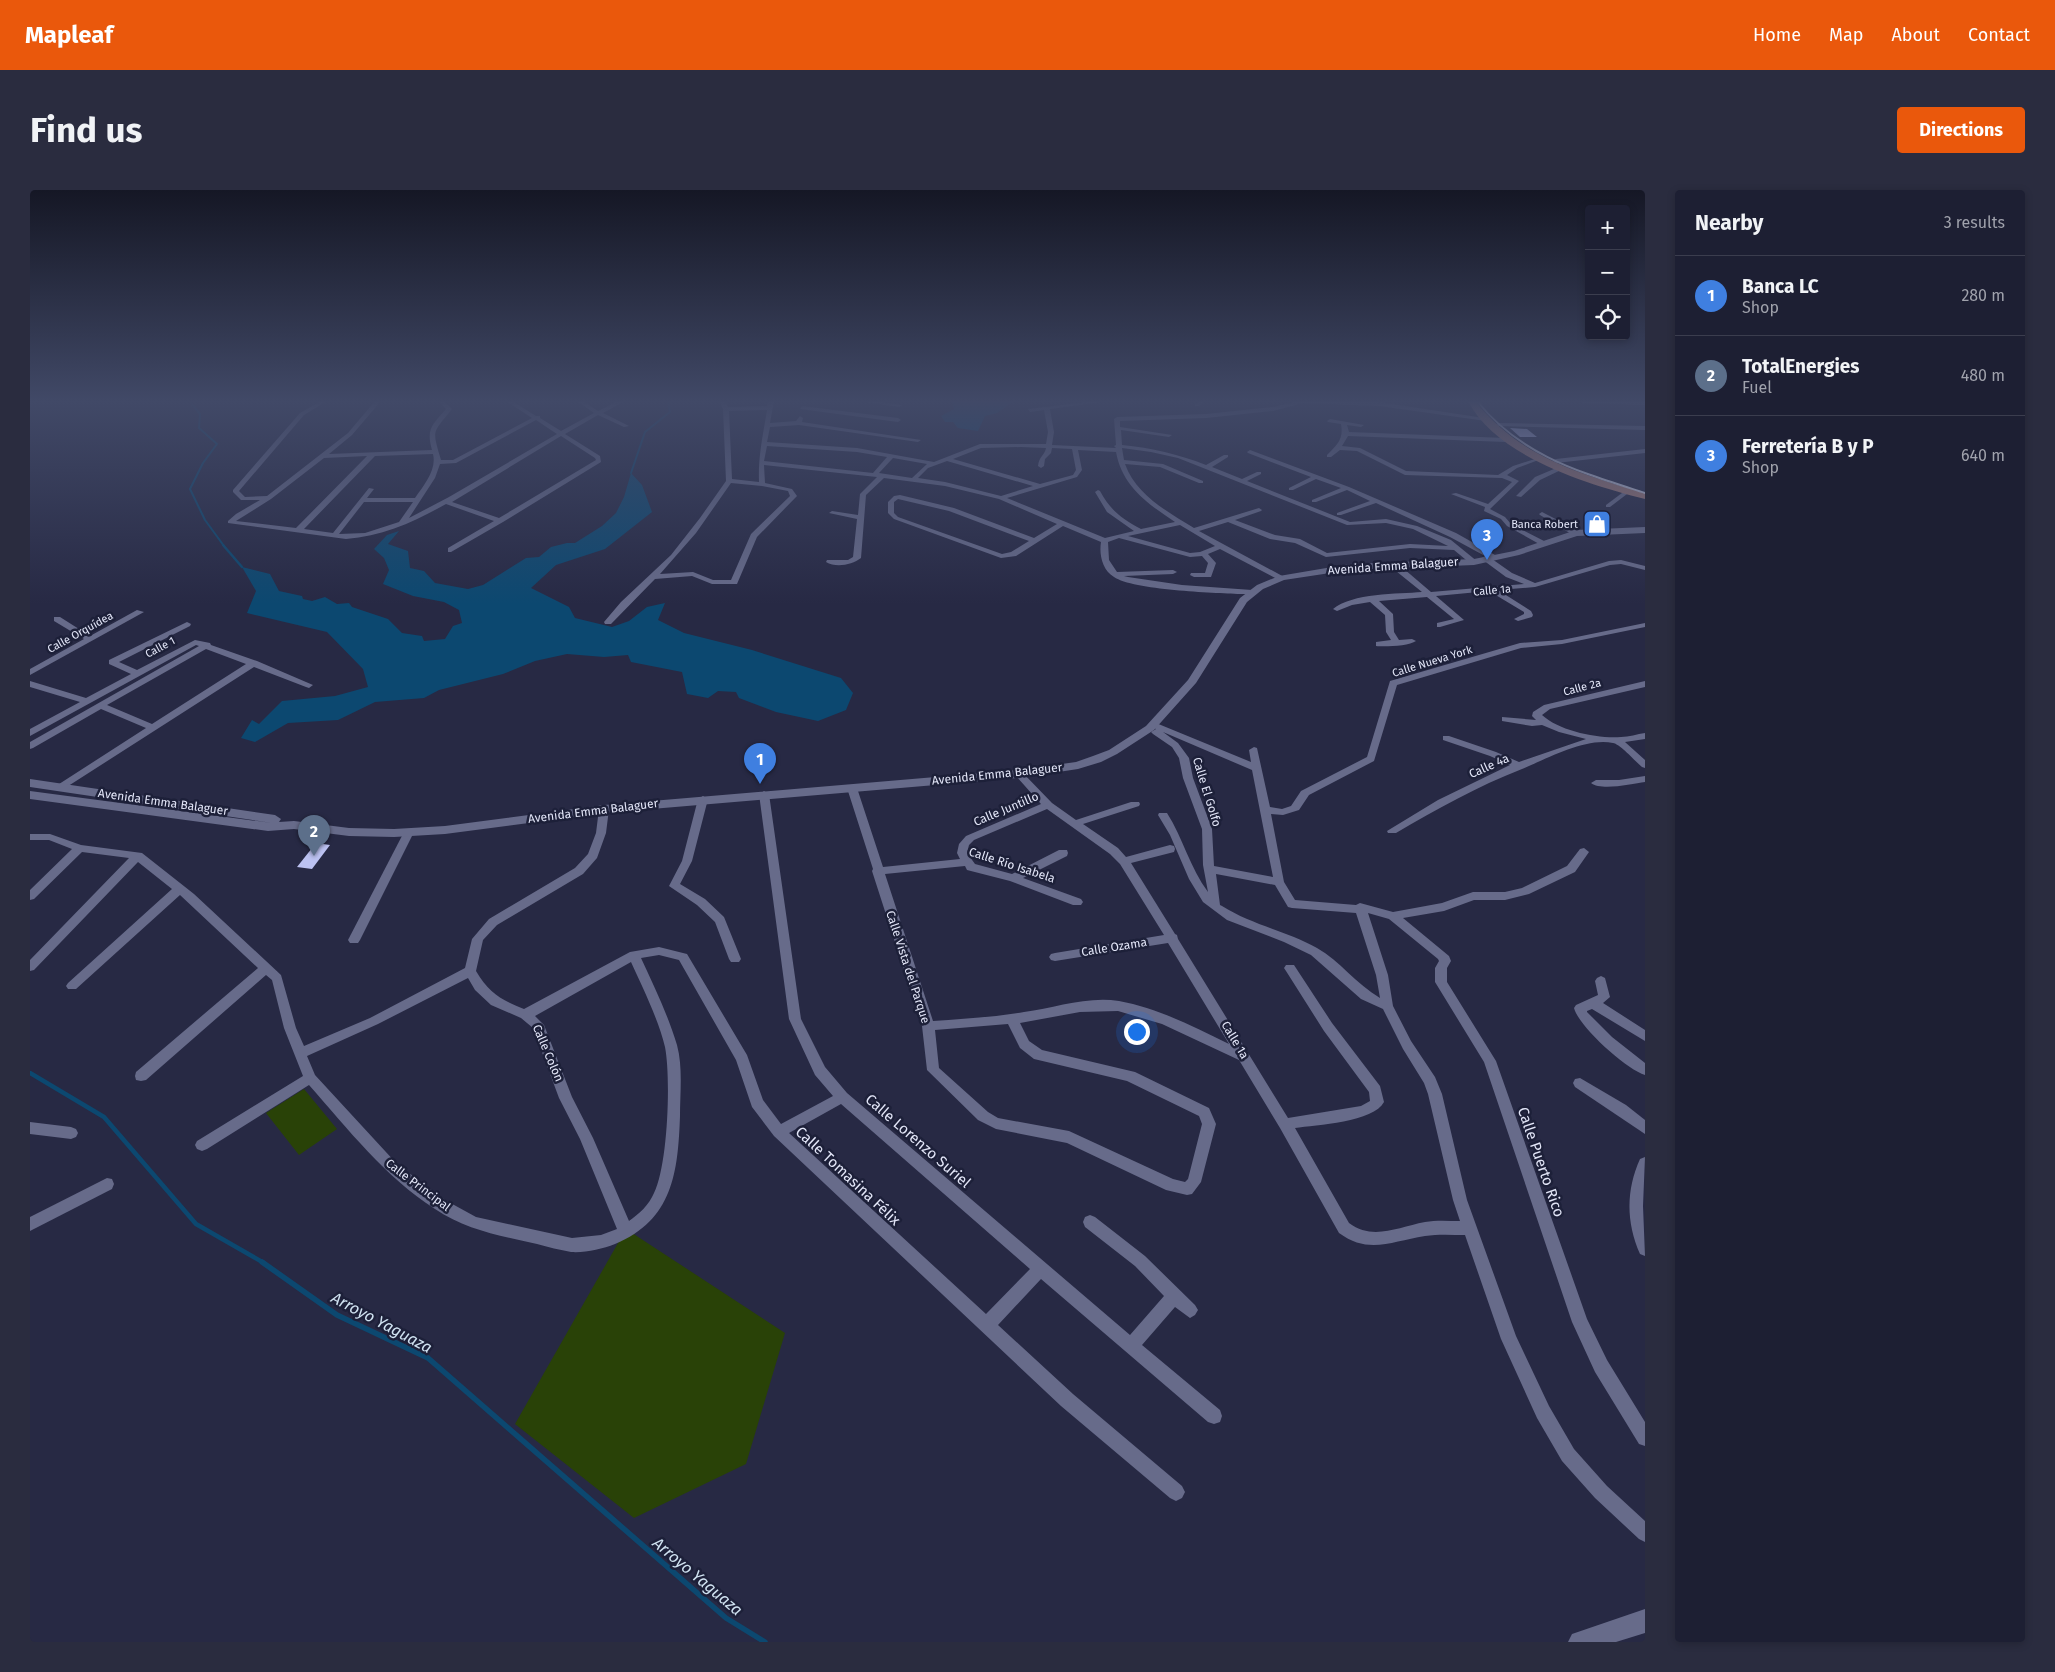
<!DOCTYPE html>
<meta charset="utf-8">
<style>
:root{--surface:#1d1f33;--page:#2a2c3f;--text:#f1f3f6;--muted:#a0a2ac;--line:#3b3d4e;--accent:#ea580c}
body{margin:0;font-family:"Fira Sans",sans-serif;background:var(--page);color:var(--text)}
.controls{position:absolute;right:15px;top:15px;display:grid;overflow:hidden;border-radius:5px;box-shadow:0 2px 8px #0003}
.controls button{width:45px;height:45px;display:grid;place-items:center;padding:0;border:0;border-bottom:1px solid var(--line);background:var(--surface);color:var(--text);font:25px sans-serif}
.you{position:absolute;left:1106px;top:841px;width:18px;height:18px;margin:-12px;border:4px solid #fff;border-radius:50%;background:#1a73e8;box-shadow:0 0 0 8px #1a73e833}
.badge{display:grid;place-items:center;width:32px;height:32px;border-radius:50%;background:var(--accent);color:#fff;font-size:16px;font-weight:700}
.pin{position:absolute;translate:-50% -41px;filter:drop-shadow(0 1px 2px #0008)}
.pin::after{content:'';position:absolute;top:26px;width:18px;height:15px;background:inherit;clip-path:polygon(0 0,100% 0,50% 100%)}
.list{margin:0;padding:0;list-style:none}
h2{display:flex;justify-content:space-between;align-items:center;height:65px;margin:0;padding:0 20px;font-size:21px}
h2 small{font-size:16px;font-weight:400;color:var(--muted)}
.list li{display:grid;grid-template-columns:32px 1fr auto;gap:15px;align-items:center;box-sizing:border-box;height:80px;padding:0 20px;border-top:1px solid var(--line)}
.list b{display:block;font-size:19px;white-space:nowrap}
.list p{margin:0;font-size:16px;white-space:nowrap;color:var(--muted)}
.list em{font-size:16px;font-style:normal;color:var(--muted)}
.icon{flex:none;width:28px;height:28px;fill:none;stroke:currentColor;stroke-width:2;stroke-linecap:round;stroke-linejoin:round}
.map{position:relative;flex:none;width:1615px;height:1452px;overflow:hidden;border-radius:5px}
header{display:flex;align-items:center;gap:30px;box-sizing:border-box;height:70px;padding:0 25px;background:var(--accent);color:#fff}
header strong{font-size:24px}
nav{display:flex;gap:28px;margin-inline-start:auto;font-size:18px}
.intro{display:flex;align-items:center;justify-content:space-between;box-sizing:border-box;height:120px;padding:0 30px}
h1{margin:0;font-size:35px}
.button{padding:12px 22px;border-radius:5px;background:var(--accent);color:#fff;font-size:18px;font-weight:700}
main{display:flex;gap:30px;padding:0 30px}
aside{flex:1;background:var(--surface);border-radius:5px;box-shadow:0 2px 8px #0003}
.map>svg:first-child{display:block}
</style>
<header>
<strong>Mapleaf</strong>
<nav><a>Home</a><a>Map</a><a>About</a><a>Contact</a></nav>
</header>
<div class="intro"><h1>Find us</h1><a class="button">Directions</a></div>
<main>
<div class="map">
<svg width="1615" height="1452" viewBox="0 0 1615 1452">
<rect width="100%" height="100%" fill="#272944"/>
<!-- green -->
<g fill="#294207">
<path d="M274 899 307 939 269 965 236 923Z"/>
<path d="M596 1039 755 1143 716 1274 604 1328 485 1234Z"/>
</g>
<!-- water -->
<g fill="#0c4870">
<path d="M924 211H984L967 223 955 226 948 241 928 238 923 232H915L911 226 924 219 922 213Z"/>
<path d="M601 283 612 295 622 322 575 359 526 375 501 398 539 417 545 428 582 437 599 431 617 417 635 413 628 430 654 443 722 460 811 488 823 503 816 520 788 531 746 522 709 508 706 502 688 501 678 508 657 504 652 482 601 472 598 465 574 467 537 464 505 471 473 484 409 500 394 508 345 512 308 530 258 533 225 552 211 548 222 530 229 534 252 511 305 506 338 497 333 479 297 442 217 423 226 401 212 377 240 384 249 401 272 406 273 409 282 411 295 407 307 414 319 413 322 417 358 429 372 443 392 446 394 451 415 449 423 436 432 433 429 420 414 412 383 406 353 394 359 380 354 368 344 359 357 345 369 341 358 354 378 361 380 378 394 381 405 393 438 399 453 395 496 368 509 367 521 357 537 353H545L572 336 586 323 594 307Z"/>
</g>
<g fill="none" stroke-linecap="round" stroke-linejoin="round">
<!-- stream-far3 -->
<g stroke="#0c4870" stroke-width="2">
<path d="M159 211 170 224 169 238 187 254 173 273 160 299 175 330 194 356"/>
<path d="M601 283 615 242 640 222 638 211"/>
</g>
<!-- stream-far2 -->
<path stroke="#0c4870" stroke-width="2.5" d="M193 355 212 377"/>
<!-- stream-far1 -->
<path stroke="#0c4870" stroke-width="4.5" d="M0 883 74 927 166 1034 234 1073"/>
<!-- stream -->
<path stroke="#0c4870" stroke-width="5.5" d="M232 1072 307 1125 398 1168 696 1428 735 1452"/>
</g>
<!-- building -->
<g fill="#bcc2f2">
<path d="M1480 238 1497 239 1507 247H1490Z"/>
<path d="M286 653 300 655 282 679 267 677Z"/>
</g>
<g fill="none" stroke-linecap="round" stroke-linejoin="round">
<!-- minor -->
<g fill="#676b8a" fill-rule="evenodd">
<path d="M291 211H297L274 225 209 301 215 307 237 306 318 243 345 211H351L322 245 299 264 402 260C396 239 402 235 416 219L408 211H414L422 219C402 244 402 239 411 270H423L502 228 476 211H482L506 226H510V228L531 241 564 223 547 211H553L568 221 588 211H595L573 223 599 236 594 237 568 225 535 244 570 266 571 272 473 332 421 362H418V358L464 331 416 314C384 332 353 346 316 349L198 333V331L206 324 230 310H211L203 302V300L270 223ZM506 230 527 244 419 307 379 328 405 288 410 274 426 273ZM531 246 565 268 566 270 469 328 422 312ZM403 264C407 280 394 295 385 308H337L344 299 339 298 303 343 274 339 345 266ZM337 266 266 338 206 331 241 309 294 268ZM334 312H383L369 332 335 343 309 344Z"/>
<path d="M689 211H695L698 217 737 216 738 211H744L740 233 766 231 770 226 773 228 772 232 891 250 888 252 769 235 740 237 737 252 827 258 904 272 950 254H1016L1018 242 1014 220 1000 222 998 219 1065 211H1079L1020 219 1024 242 1022 255 1086 258 1084 256 1086 255 1084 229 1087 227 1176 224 1243 217 1268 211H1304L1349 212 1454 228 1456 229V231L1349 216 1273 213 1243 221 1176 228 1090 231V237L1142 245 1139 247 1091 240 1092 255C1122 258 1148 264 1176 275L1194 265H1198V267L1182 277 1212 289 1227 282H1231V284L1217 291 1320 332 1356 329 1387 336 1421 350 1448 372 1441 374 1424 360 1380 358 1296 367 1265 353 1240 349 1198 332 1169 341 1256 388 1249 390 1190 359 1178 364 1186 373 1181 387H1164L1160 385 1161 383H1175L1178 373 1172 366 1160 367 1089 348 1078 352 1079 370 1087 382 1143 380 1147 382 1143 384 1094 386 1098 387 1152 395 1222 400 1226 402 1222 404H1210C1184 403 1103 400 1084 387 1072 380 1069 364 1071 352L1033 336 986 366 971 368 864 329 858 323V312L864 306 870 305 924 318 1004 348 1027 334 969 309 915 296 854 288 836 305 831 368C822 375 806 378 796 372L797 370H818L823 367 827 329 799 323 802 321 828 325 830 304 847 287 734 275 735 293 762 299 767 306 727 347 707 394H682L662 386 625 389 581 434H575L574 432 591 412 641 365 670 328 696 291 693 219ZM737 220C733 245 728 266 729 292L702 289 699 221ZM737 256 827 262 857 267 843 283 734 271ZM991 257 1016 258C1015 265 1009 266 1008 276L1011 278 1014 276 1015 269 1021 263 1022 258 1042 259 1046 280 1043 285 1010 294 923 269 951 258ZM1092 258 1121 262 1148 268 1317 335 1356 333 1383 339 1418 356 1380 354 1297 363 1270 349 1245 345 1205 330 1231 321 1232 320 1229 318 1164 338C1138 322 1106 305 1095 274L1130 277 1169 293H1173V291L1133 274 1094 270ZM1048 260 1086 262C1092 296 1118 314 1145 332L1111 339C1091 328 1081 321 1070 301L1068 300 1065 302 1077 322 1104 341 1075 348 977 308 1047 287 1052 280ZM863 268 897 274 882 288 849 283ZM917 271 1003 296 971 306 915 292 888 288 898 278ZM701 293 732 296 758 301 760 306 721 344 701 390H683L663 382 630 384 666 343ZM868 309 919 321 999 351 981 362 972 364 868 327 864 323V312ZM1150 335 1185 356 1170 362 1160 363 1098 346Z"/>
<path d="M829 211H844L872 215 869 217Z"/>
<path d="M1169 211H1175L1169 216H1165V214Z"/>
<path d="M1549 211H1615V215L1552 213Z"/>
<path d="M772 216 868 228 871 230 868 232 770 219Z"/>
<path d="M1300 229 1334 235 1331 237 1317 235 1319 242 1476 248 1479 250 1476 252 1318 246 1312 256 1330 258 1376 281 1468 285 1483 276 1511 267V269L1487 278 1477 285 1489 291 1460 319 1475 327 1481 334 1518 353 1511 355 1477 336 1471 329 1454 321 1455 317 1421 304 1426 303 1458 314 1482 292 1472 288 1375 285 1327 261 1310 260 1301 267H1297V265C1307 255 1314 249 1311 234L1298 232 1297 231Z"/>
<path d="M1469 233 1615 236V240L1467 236 1466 235Z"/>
<path d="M1615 259V263L1526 273 1523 271 1526 269Z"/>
<path d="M1220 260 1319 297 1426 343 1465 365 1466 367 1462 369 1482 383 1505 393 1579 371 1591 370 1615 376V380L1591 374 1580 375 1505 397 1468 400 1501 421 1503 425 1502 427 1488 431 1484 429 1494 424V422L1459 401 1406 406 1434 430 1410 437H1407V433L1424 429 1397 407 1349 411 1363 424 1364 442 1369 450 1382 449 1386 451C1379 456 1355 457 1346 456V452L1361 450 1356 442 1355 425 1340 412 1322 415 1307 421 1303 419C1322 403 1368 404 1392 402L1361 377V373H1367L1401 402 1494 394 1476 387 1453 370 1452 368 1455 366 1420 347 1346 313 1311 325H1307V323L1340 311 1317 300 1286 312H1282V310L1311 298 1286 289 1263 300H1259V298L1281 287 1218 263 1217 262Z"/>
<path d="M1531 276 1534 278 1533 279 1510 290 1491 307 1486 306 1505 287Z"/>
<path d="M1596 300 1601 301 1580 317H1576V315Z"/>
<path d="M1512 322 1549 341 1550 343 1543 345 1510 325 1509 324Z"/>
<path d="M107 420 114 422 0 485V479L54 449 24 431V427H30L60 446Z"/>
<path d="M157 432 161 434 160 436 89 472 107 480 165 450 180 453 181 455 227 471 283 495 279 498 276 497 224 477 32 600H26L24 598 26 596 116 538 71 519 3 558 0 559V552L169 456 166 455 0 546V539L50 512 0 497V491L56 508 101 484 79 474V470ZM176 459 216 474 122 534 77 515Z"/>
<path d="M1615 433V437L1532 454 1491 458 1367 495 1344 571 1279 605 1269 620 1253 625 1241 624 1254 692 1265 710 1326 715 1330 713 1363 722 1412 713 1443 702H1475L1492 698 1537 676 1550 659 1554 658 1559 662 1545 682 1499 704 1475 710H1444L1414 721 1373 728 1419 766 1421 771 1417 778V792L1466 871 1557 1129 1577 1170 1615 1232V1256L1609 1254 1565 1182 1542 1132 1454 872 1405 792V778L1409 771 1408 769 1359 729 1338 723 1358 785 1363 816 1381 851 1405 887 1412 904 1437 1010 1486 1146 1519 1216 1544 1259 1577 1296 1615 1331V1352L1609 1349 1565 1308 1532 1271 1507 1228 1471 1149 1435 1045C1422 1045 1408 1044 1395 1046 1362 1051 1339 1065 1309 1043L1250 938 1209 870 1132 834 1088 821 1050 822 990 833 999 851 1012 860 1105 882 1179 918 1186 934 1171 992 1162 1004 1157 1005 1136 1000 1037 953 966 939 948 930 897 880 892 836 842 681 843 679 817 598 822 595 827 598 853 677 930 669 927 663 929 654 936 646 1011 614 986 586 984 584 989 581 992 582 1022 613 1046 630 1101 612H1109L1110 614 1109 616 1053 634 1088 658 1096 667 1140 655 1144 656 1145 659 1144 662 1101 673 1145 744 1147 745 1148 749 1258 928 1331 916 1340 911 1339 902 1294 841 1256 781 1254 778 1256 775H1264L1302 833 1350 896 1354 912C1344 932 1286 935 1265 938L1319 1033C1343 1051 1368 1037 1395 1032 1406 1030 1418 1031 1430 1031L1423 1010 1398 904 1394 893 1373 859 1353 819 1331 809 1281 765 1254 752 1197 730 1173 712 1159 689 1140 645 1128 625 1129 623H1137C1153 648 1160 678 1178 702L1173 675 1172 639 1153 588 1149 568 1142 557 1123 544 1121 542 1126 539 1118 535 1123 532 1126 533 1221 572 1219 560 1224 557 1227 558 1240 617 1252 619 1261 616 1271 601 1337 567 1360 491 1490 453 1532 450ZM1133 542 1222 580 1243 687 1184 676 1182 639 1163 588 1159 568 1148 553ZM1017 619 1080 664 1090 674 1134 745 1025 763 1021 764 1019 767 1021 770 1025 771 1138 753 1199 854C1164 837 1128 818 1089 811 1057 806 1025 818 994 822 964 827 933 829 903 831L855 684 935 676 937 680 980 691 1043 715H1051L1053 712 1051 709 993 688 1037 666 1038 663 1037 660H1029L982 684 945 674 937 663 939 655 944 650ZM1186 684 1245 695 1258 717 1262 718 1326 723 1346 785 1350 808C1326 794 1310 771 1287 758 1257 741 1222 735 1192 716L1190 715ZM978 834 990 858 1004 869 1097 891 1169 926 1172 934 1158 989 1155 992 1143 989 1039 941 968 928 958 922 909 878 905 840Z"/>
<path d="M1615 491V497L1520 519 1512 525C1529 541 1569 549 1591 547 1599 547 1607 544 1615 543V549L1595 552 1615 570V578L1612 577C1605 571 1590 554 1583 553 1556 547 1516 569 1492 579 1448 596 1407 619 1366 643H1358L1357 641 1408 610 1480 575 1460 566 1413 550V546H1419L1466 562 1489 572 1556 549 1529 542 1512 535 1502 536 1472 531V527L1506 530 1502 526 1503 522 1514 515Z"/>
<path d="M1615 586V592C1602 594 1571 601 1561 593L1566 590H1589Z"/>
<path d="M734 601 739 604 771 829 795 877 817 903 1100 1145 1134 1106 1105 1076 1055 1037 1053 1032 1055 1027 1060 1025 1065 1027 1115 1066 1165 1115 1168 1120 1165 1125 1160 1128 1145 1117 1112 1155 1190 1220 1192 1226 1190 1232 1184 1234 1178 1232 1011 1089 968 1135 1043 1204 1152 1296 1155 1302 1152 1308 1146 1311 1140 1308 1031 1216 744 946 722 917 706 870 649 770 629 765 611 768C624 796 638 825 647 855 653 877 650 903 650 926 648 982 643 1030 585 1054 572 1059 555 1063 541 1062 530 1060 518 1057 507 1054 471 1046 436 1040 405 1019 355 987 318 939 279 895L177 959 172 961 167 959 165 955 167 951 273 886 254 838 242 790 236 785 116 890 111 891 106 890 105 886 106 882 228 778 150 705 46 799H38L36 796 38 793 142 699 108 672 4 780 0 781V770L99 668 52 662 4 709 0 710V700L42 659 19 650H0V644H20L51 655 112 663 164 704 251 785 266 838 274 856 340 828 435 778 442 749 459 729 545 678 558 664 566 643 569 619 574 616 579 619 576 643 567 668 553 684 467 735 453 750 446 781C459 803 471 810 494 819L600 762 629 757 657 764 717 865 733 910 751 934 803 906 785 885 759 829 729 604ZM601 772C612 796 629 831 635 857 641 888 638 975 624 1003 619 1015 609 1024 599 1031L563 948 542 907 514 835 505 826ZM438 788 445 800 461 815 491 828 503 838 529 908 550 949 587 1039 571 1045 542 1048 446 1027 415 1010 367 974 285 885 277 866 348 834ZM811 914 1000 1079 956 1124 759 943Z"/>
<path d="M673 606 678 609 662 671 650 694 675 709 694 727 711 769 709 772H701L699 769 685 732 667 715 639 696 652 671 668 609Z"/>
<path d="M379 639 384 642 330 750 328 753H320L318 750 374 642Z"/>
<path d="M1571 786 1575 788 1580 807 1573 813 1615 840V851L1562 819 1557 821V822L1582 847 1615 873V885C1596 879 1549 837 1544 818L1546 815 1568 805 1565 791 1567 788Z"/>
<path d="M1550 888 1596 915 1615 930V944L1545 897 1543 893 1545 889Z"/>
<path d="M0 932 41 937 46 939 48 943 46 947 41 949 0 944Z"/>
<path d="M1615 967 1613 1016 1615 1066 1610 1064C1596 1032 1596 1000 1610 969Z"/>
<path d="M77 988 82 989 84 994 82 999 0 1041V1027Z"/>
</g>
<!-- tertiary -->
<g fill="#676b8a" fill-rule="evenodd">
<path d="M1615 337V343L1547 346 1489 365 1444 375 1320 380 1254 390 1233 399 1217 412 1166 493 1124 540 1087 564 1071 572 1048 579 989 588 574 623 415 644 364 647 319 646 264 639 238 641 0 609V601L242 633 0 597V589L245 625 251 629 249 632 264 631 319 638 364 639 415 636 574 615 989 580 1046 572 1063 566 1079 560 1116 536 1158 490 1210 408 1227 395 1249 386 1320 374 1444 369 1484 361 1546 340Z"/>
<path d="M1615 1419V1443L1586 1452H1538L1542 1444Z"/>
</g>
<!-- primary -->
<path fill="#9f7977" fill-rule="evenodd" d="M1438 211H1445C1490 267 1548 283 1615 303V309C1557 294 1467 267 1438 211Z"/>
<!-- rail -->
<path stroke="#c2c5d9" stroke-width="2" d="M1447 211C1491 266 1550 282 1615 303"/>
</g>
<!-- sky -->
<linearGradient id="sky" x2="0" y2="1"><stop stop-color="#151725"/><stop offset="0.51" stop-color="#414967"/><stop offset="1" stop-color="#414967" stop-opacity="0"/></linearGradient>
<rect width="1615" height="414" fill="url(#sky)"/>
<!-- icons -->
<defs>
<symbol id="shop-square" viewBox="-11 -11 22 22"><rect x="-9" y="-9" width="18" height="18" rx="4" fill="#3f7fe0" stroke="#1d2039"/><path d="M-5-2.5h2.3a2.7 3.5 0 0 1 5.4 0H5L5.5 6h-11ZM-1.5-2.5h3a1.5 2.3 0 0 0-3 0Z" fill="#fff"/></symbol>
</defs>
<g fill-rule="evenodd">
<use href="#shop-square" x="1551" y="318" width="32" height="32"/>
</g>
<g text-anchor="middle" stroke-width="5" stroke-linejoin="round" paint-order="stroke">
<!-- far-poi labels -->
<g font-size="11" fill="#e3e6f8" stroke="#1d2039" text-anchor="end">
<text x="1548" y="338">Banca Robert</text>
</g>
<!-- far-street labels -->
<g font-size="11" fill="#e3e6f8" stroke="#1d2039">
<text transform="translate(1462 400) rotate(-5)" y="4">Calle 1a</text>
<text transform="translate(50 442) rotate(-29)" y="4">Calle Orquídea</text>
<text transform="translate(130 457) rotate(-28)" y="4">Calle 1</text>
<text transform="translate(1402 471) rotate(-17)" y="4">Calle Nueva York</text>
<text transform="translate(1552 497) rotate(-15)" y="4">Calle 2a</text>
</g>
<!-- street labels -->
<g font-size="12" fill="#e3e6f8" stroke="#1d2039">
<text transform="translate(1363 376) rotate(-4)" y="4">Avenida Emma Balaguer</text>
<text transform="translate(1459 576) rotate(-24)" y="4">Calle 4a</text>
<text transform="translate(967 584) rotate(-6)" y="4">Avenida Emma Balaguer</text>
<text transform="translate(1177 602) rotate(73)" y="4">Calle El Golfo</text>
<text transform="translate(133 612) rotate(8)" y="4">Avenida Emma Balaguer</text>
<text transform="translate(976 619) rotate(-23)" y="4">Calle Juntillo</text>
<text transform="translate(563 621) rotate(-7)" y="4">Avenida Emma Balaguer</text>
<text transform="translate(982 675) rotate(18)" y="4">Calle Río Isabela</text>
<text transform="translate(1084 757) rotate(-9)" y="4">Calle Ozama</text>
<text transform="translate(878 777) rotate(72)" y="4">Calle Vista del Parque</text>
<text transform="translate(1205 850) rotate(59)" y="4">Calle 1a</text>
<text transform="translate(518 863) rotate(67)" y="4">Calle Colón</text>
<text transform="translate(388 995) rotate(37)" y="4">Calle Principal</text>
</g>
<!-- near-street labels -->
<g font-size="15" fill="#e3e6f8" stroke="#1d2039">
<text transform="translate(888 951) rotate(41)" y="5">Calle Lorenzo Suriel</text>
<text transform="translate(1511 972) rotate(71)" y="5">Calle Puerto Rico</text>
<text transform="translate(818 986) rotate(43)" y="5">Calle Tomasina Félix</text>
</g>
<!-- near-water labels -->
<g font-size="16" font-style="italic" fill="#d0e2f1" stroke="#1d2039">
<text transform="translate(352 1132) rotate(28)" y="6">Arroyo Yaguaza</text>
<text transform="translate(668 1386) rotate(40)" y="6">Arroyo Yaguaza</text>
</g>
</g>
</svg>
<div class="controls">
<button>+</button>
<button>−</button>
<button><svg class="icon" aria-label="locate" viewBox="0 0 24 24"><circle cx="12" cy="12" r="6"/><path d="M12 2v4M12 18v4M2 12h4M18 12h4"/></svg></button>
</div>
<div class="you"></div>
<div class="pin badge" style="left:730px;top:594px;background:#3f7fe0">1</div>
<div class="pin badge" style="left:284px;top:666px;background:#5c6f8a">2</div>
<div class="pin badge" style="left:1457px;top:370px;background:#3f7fe0">3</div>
</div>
<aside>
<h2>Nearby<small>3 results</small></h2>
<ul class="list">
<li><span class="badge" style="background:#3f7fe0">1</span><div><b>Banca LC</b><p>Shop</p></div><em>280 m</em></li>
<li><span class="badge" style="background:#5c6f8a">2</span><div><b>TotalEnergies</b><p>Fuel</p></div><em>480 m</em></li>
<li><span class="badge" style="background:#3f7fe0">3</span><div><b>Ferretería B y P</b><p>Shop</p></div><em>640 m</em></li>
</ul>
</aside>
</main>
